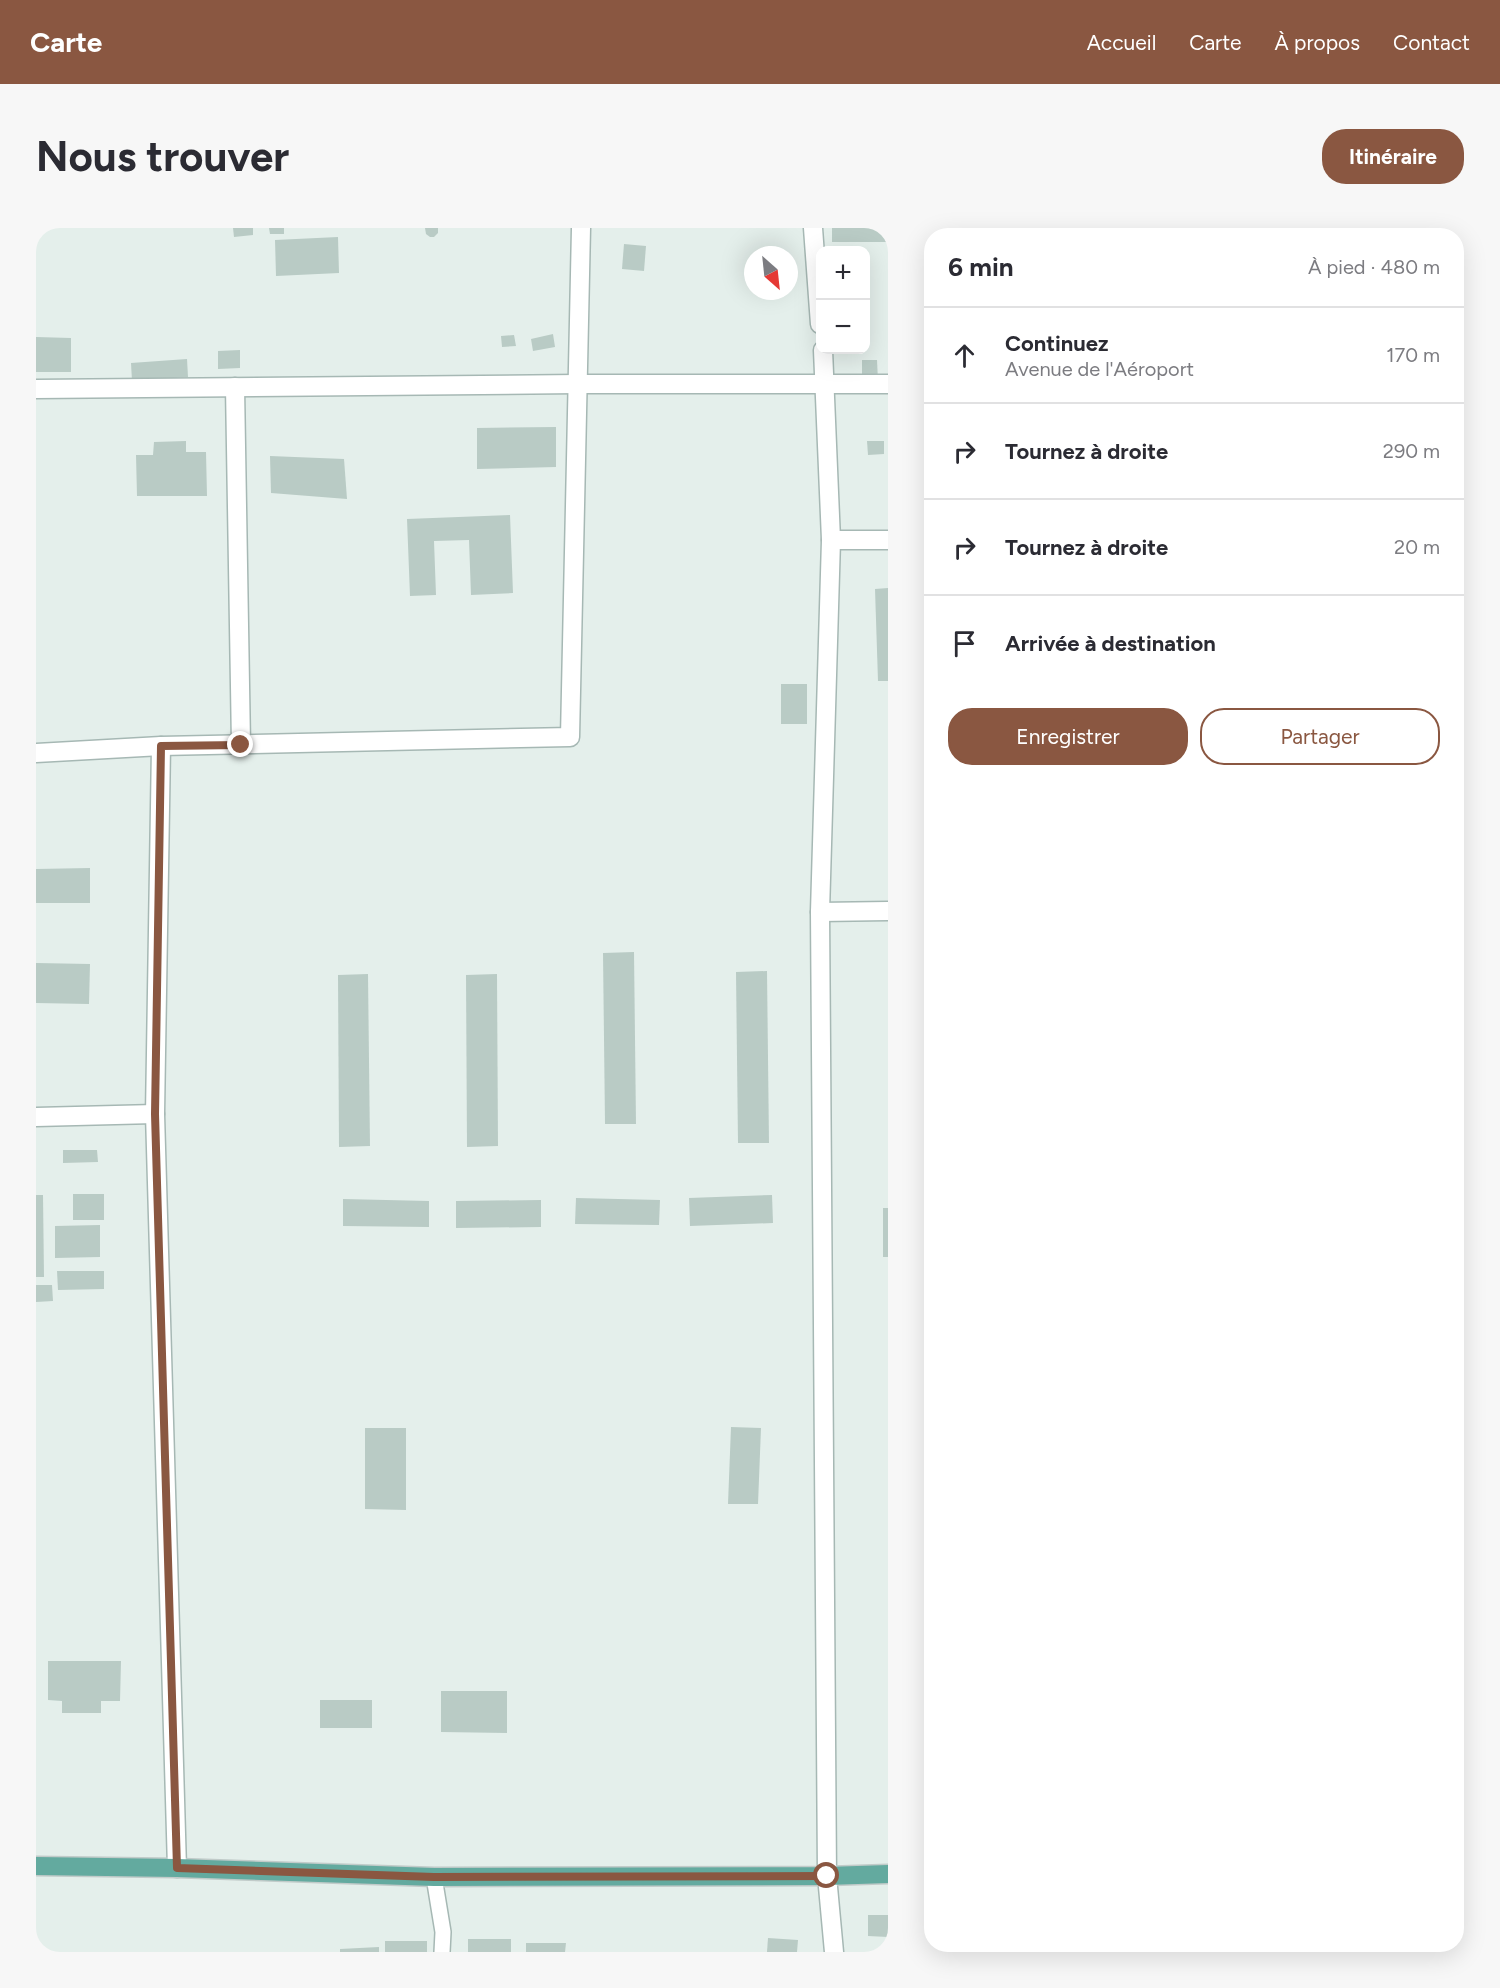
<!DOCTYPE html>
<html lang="fr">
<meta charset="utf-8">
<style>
:root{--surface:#fff;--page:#f7f7f7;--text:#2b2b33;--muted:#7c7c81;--line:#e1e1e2;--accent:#8a5741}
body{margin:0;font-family:Figtree,sans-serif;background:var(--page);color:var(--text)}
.controls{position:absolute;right:18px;top:18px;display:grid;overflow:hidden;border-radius:12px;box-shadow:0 6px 24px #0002}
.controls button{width:54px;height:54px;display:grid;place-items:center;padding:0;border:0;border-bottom:2px solid var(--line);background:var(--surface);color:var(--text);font:30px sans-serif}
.compass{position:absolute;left:708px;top:18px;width:54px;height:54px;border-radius:50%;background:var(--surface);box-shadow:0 6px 24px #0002;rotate:153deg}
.stop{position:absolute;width:18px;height:18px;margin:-14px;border:4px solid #8a5741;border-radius:50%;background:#fff}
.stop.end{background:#8a5741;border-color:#fff;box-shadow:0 2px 6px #0008}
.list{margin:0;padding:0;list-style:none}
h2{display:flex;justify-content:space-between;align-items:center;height:78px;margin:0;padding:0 24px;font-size:26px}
h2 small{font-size:20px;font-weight:400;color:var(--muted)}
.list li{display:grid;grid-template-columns:39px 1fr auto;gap:18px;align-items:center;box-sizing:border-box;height:96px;padding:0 24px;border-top:2px solid var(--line)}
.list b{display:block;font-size:22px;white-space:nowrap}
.list p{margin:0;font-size:20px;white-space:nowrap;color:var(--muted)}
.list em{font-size:20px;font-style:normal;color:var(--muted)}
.actions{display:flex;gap:12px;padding:18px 24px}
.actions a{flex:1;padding:14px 0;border:2px solid var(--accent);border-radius:24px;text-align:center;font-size:21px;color:var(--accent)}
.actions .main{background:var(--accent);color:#fff}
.icon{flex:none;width:33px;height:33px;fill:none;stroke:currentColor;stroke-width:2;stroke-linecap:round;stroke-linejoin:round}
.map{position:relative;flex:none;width:852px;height:1724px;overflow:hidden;border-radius:24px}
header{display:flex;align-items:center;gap:36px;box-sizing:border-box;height:84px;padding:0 30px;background:var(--accent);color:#fff}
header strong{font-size:28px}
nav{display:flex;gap:33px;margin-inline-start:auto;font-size:21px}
.intro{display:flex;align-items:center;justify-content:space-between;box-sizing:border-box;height:144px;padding:0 36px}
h1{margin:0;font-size:42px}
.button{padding:15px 27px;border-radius:24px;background:var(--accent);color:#fff;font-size:21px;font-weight:700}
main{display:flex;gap:36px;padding:0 36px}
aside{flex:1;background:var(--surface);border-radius:24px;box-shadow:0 6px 24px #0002}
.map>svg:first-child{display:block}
</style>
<header>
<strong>Carte</strong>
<nav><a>Accueil</a><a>Carte</a><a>À propos</a><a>Contact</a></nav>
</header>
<div class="intro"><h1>Nous trouver</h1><a class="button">Itinéraire</a></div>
<main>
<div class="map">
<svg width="852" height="1724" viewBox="0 0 852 1724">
<rect width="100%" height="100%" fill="#e4efeb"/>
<!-- building -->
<g fill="#b9cbc5">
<path d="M197 0H217V7L198 9Z"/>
<path d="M233 0H248V6H234Z"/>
<path d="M389 0H402V5L398 9H394L390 6Z"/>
<rect x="796" y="0" width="56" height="14"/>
<path d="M302 9 303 45 240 48 239 12Z"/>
<path d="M588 16 610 18 608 43 586 41Z"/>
<path d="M517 106 519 119 497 123 495 111Z"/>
<path d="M478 107 480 118 466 119 465 108Z"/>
<path d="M0 109 35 110V144H0Z"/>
<path d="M204 122V140L182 141V123Z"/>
<path d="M151 131 152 149 96 153 95 135Z"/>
<path d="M826 132H841L842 153H826Z"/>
<path d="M520 199V239L441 241V200Z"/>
<path d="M150 213V224H170L171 268H101L100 227H117L118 214Z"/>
<path d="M831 213H848V226L832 227Z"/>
<path d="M234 228 308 231 311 271 235 265Z"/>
<path d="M474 287 477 365 435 367 433 312 398 313 400 367 374 368 371 291Z"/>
<path d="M852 360V453H842L839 361Z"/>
<rect x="745" y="456" width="26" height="40"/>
<path d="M54 640V675H0V641Z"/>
<path d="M598 724 600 896H569L567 725Z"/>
<path d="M0 735 54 736 53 776 0 775Z"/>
<path d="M731 743 733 915H702L700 744Z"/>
<path d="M332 746 334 918 303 919 302 747Z"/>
<path d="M461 746 462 918 431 919 430 747Z"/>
<path d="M27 922H61L62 934 27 935Z"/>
<rect x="37" y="966" width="31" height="26"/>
<path d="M0 967H7L8 1049H0Z"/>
<path d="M736 967 737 995 654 998 653 970Z"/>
<path d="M540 970 624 972 623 997 539 996Z"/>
<path d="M307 971 393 973V999L307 998Z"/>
<path d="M505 972V999L420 1000V973Z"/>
<rect x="847" y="980" width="5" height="49"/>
<path d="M64 997V1029L19 1030V998Z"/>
<path d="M21 1043H68V1061L22 1062Z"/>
<path d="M0 1057H16L17 1073 0 1074Z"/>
<path d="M695 1199 725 1200 722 1276H692Z"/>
<path d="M329 1200H370V1282L329 1281Z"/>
<path d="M12 1433H85L84 1473H65V1485H26V1473L12 1472Z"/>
<path d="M405 1463H471V1505L405 1504Z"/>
<rect x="284" y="1472" width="52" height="28"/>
<path d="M832 1687H852V1709L832 1708Z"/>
<path d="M732 1710 762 1712 761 1724H731Z"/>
<rect x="432" y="1711" width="43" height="13"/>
<rect x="349" y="1713" width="42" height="11"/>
<path d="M490 1715H530L529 1724H490Z"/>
<path d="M343 1719V1724H304V1721Z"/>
</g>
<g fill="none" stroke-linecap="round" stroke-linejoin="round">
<defs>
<path id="lane" d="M398 1649 407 1704 406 1724"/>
<g id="street">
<path d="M777 0 784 96"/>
<path d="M787 122 795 312 784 684 791 1648 798 1724"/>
<path d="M199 159 205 517"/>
<path d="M0 161 542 156H852"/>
<path d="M795 312H852"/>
<path d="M125 518 119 886 141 1640"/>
<path d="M0 525 125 518 534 509 545 0"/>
<path d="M784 684 852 683"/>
<path d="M0 889 119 886"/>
</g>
<path id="primary" d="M0 1638 141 1640 398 1649 791 1648 852 1646"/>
</defs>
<!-- lane casing -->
<use href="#lane" stroke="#a6b8b4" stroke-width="18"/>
<!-- street casing -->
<use href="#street" stroke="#a6b8b4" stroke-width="21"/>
<!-- primary casing -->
<use href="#primary" stroke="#c1cbc9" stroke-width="21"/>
<!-- lane -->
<use href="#lane" stroke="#fff" stroke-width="15"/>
<!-- street -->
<use href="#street" stroke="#fff" stroke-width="18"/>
<!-- primary -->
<use href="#primary" stroke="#63aa9f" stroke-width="18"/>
</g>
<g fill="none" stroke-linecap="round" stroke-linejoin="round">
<!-- route -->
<path stroke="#8a5741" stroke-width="8" d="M205 517 125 518 119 886 141 1640 398 1649 791 1648"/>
</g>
</svg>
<div class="controls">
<button>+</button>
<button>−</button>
</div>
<svg class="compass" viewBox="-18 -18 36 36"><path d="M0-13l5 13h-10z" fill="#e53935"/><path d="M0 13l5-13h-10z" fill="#7c7c81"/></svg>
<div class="stop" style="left:791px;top:1648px"></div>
<div class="stop end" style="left:205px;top:517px"></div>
</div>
<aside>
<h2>6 min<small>À pied · 480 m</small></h2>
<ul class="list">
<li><svg class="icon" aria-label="ahead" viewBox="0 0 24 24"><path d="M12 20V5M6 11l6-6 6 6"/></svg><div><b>Continuez</b><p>Avenue de l'Aéroport</p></div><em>170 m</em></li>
<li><svg class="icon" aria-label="right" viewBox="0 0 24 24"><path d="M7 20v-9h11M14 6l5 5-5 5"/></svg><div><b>Tournez à droite</b></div><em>290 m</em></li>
<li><svg class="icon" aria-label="right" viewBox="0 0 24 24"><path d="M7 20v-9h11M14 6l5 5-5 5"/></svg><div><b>Tournez à droite</b></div><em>20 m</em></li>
<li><svg class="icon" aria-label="arrive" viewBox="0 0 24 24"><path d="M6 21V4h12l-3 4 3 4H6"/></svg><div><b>Arrivée à destination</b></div></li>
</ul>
<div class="actions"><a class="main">Enregistrer</a><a>Partager</a></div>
</aside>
</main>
